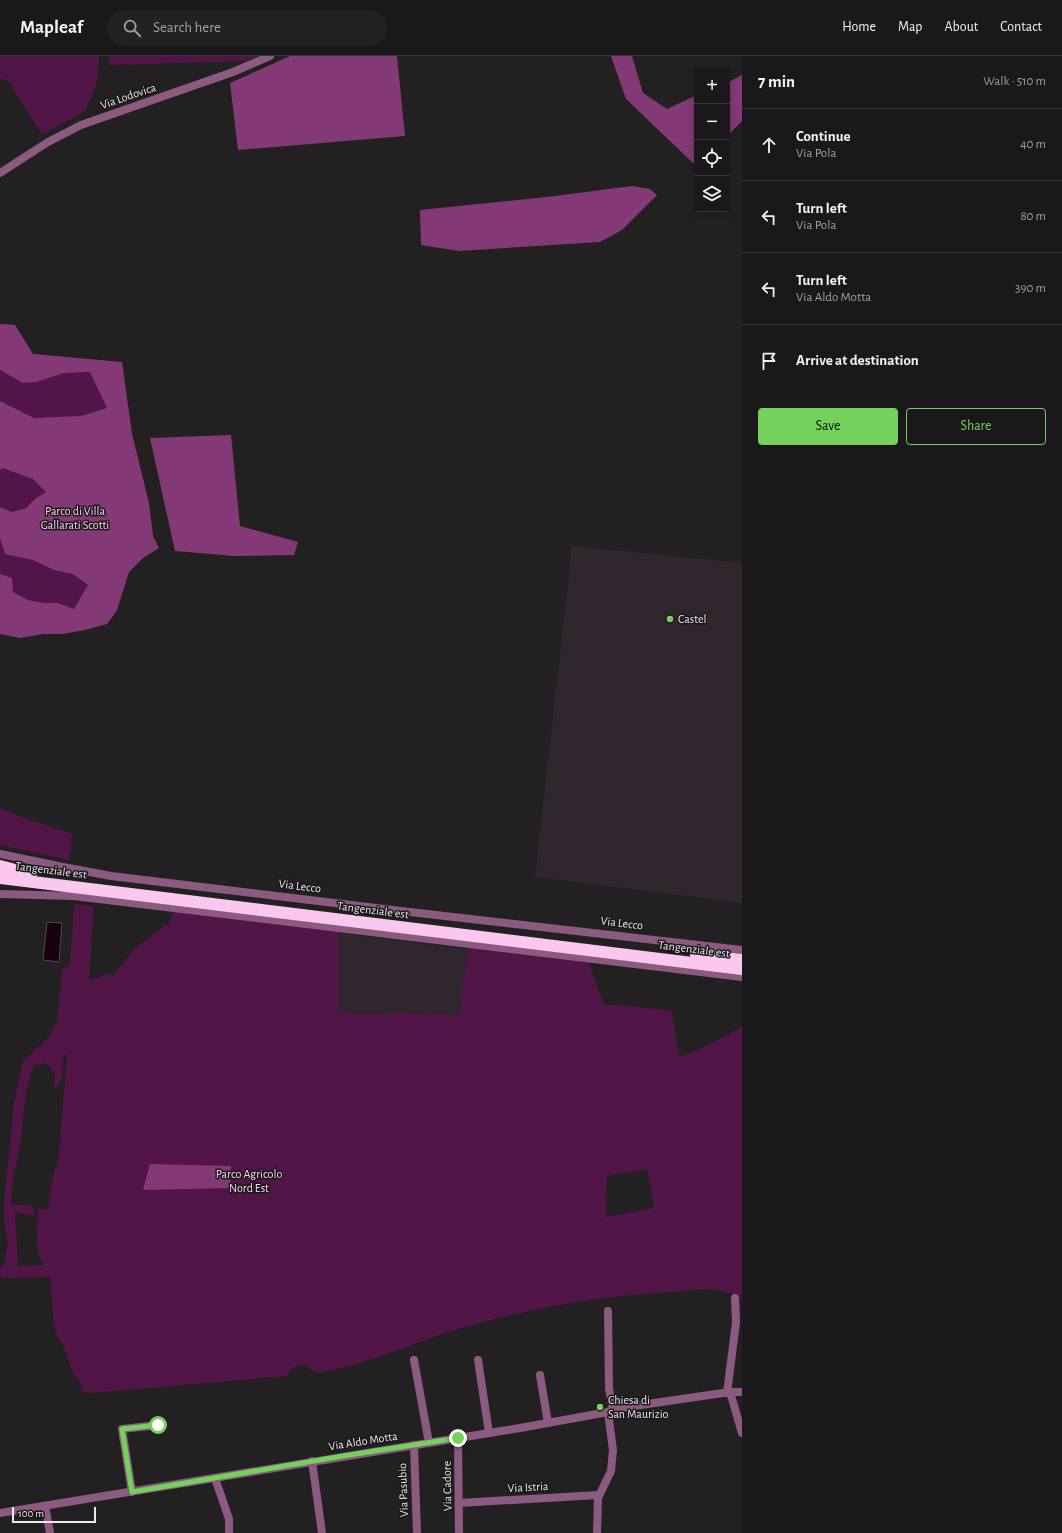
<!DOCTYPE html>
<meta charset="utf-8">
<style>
:root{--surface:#1a181a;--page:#232123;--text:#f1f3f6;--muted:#9fa0a2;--line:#383739;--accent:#74d25c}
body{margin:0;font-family:"Alegreya Sans",sans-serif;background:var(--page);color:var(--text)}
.controls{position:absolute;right:12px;top:12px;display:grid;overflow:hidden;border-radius:4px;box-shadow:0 2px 6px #0003}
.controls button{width:36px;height:36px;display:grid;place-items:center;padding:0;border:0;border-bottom:1px solid var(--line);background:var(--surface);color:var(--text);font:20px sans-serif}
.scale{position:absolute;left:12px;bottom:10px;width:84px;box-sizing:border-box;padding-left:4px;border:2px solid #eceaeb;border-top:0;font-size:11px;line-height:14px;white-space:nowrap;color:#eceaeb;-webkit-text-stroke:3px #1a1719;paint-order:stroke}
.stop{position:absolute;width:12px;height:12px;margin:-9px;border:3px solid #74d25c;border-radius:50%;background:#fff}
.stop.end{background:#74d25c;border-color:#fff;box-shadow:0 1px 4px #0008}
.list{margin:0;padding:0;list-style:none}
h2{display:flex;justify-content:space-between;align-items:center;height:52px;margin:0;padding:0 16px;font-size:17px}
h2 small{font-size:13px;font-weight:400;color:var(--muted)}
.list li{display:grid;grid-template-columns:26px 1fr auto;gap:12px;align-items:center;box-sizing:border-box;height:72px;padding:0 16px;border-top:1px solid var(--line)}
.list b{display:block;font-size:15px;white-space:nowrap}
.list p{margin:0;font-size:13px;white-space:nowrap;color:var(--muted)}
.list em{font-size:13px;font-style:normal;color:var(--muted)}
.actions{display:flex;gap:8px;padding:12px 16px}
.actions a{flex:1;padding:9px 0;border:1px solid var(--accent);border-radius:4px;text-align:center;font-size:14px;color:var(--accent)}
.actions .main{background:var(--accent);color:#111}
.icon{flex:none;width:22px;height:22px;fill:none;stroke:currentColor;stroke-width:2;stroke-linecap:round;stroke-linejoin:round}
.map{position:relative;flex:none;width:742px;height:1477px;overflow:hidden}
header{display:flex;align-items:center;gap:24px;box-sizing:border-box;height:56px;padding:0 20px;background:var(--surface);border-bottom:1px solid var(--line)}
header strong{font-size:19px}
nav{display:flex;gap:22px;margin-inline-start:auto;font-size:14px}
.search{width:280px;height:36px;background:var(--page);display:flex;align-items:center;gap:10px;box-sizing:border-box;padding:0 14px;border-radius:22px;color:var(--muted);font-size:15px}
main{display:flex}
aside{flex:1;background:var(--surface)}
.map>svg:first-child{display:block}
</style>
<header>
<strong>Mapleaf</strong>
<div class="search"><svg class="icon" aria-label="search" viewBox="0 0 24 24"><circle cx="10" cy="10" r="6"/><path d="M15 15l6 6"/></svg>Search here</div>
<nav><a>Home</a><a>Map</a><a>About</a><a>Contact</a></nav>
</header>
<main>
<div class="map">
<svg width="742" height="1477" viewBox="0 0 742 1477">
<rect width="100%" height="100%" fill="#232022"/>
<!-- built -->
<g fill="#2f272d">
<path d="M572 490 742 507V847L535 821Z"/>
<path d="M284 870 466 893 476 902 460 962 290 963Z"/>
</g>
<!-- green -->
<g fill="#511547" fill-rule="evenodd">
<path d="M0 0H99L97 27 85 55 42 79 8 24 0 23Z"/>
<path d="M109 0H257L246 5 109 9Z"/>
<path d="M0 268 15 269 33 298 122 306 132 378 149 447 153 480 159 492 143 502 129 516 117 554 107 568 85 574 62 578H43L20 582 0 578Z"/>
<path d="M0 752 13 758 73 778 69 804 0 789Z"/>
<path d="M74 848 94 850 89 923H98L107 917 113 920 134 893 163 871V869H168L173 856 339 876V956L393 959 394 955 420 958 421 956 459 960 468 892 588 906 604 948 671 954 680 1001 707 990 742 971V1243C723 1229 694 1234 671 1236 602 1240 535 1251 469 1270 434 1279 402 1294 368 1304 351 1310 333 1314 315 1317 306 1306 293 1307 287 1320L91 1337 82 1336 81 1326 74 1320 63 1289 58 1282 54 1270 50 1221 3 1222 0 1219V1213L4 1208 8 1186 4 1166V1147L14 1047 23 1004 28 1001 49 981 57 965 62 913 70 909ZM67 996 59 1099 51 1128 48 1153H39C38 1167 34 1199 44 1209L18 1210 15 1156 35 1160 32 1150 11 1148 12 1130 21 1084 26 1036 34 1009 46 1007 55 1018 54 1033 62 1024 63 1002ZM647 1113 654 1152 606 1161 607 1120Z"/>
</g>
<!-- forest -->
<g fill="#833975">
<path d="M290 0H397L405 80 238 94 230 27Z"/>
<path d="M611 0H632L643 37 667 53 697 39V105L693 107 626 43Z"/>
<path d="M742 19V65L727 80V27Z"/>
<path d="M632 130 650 133 657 139 622 174 600 186 459 195 421 189 420 154 547 141Z"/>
<path d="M0 268 15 269 33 298 122 306 132 378 149 447 153 480 159 492 143 502 129 516 117 554 107 568 85 574 62 578H43L20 582 0 578V518L12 522 13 536 28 544 44 547H58L74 553 88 529 73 518 54 514 33 504 5 498 0 482V451L12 456 26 452 35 443 46 436 33 423 3 412 0 414V345L34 362 81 360 107 352 90 316 64 317 36 326 23 327 0 314Z"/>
<path d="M231 379 240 470 298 486 294 499 234 500 175 495 150 382Z"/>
<path d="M150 1108 231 1110 230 1132 143 1134Z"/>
</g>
<!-- water -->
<path fill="#170012" stroke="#574653" d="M47 866 62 867 59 906 43 904Z"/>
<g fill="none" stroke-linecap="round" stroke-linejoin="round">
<!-- minor -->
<g stroke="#8c5a81" stroke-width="8">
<path d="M0 117 48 86 81 69 233 16 270 0"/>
<path d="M0 798 63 811 111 820 384 853 742 894"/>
<path d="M0 838 74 840 742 921"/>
<path d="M608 1255 609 1333 613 1353"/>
<path d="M414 1304 429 1387"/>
<path d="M478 1304 489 1377"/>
<path d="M540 1319 548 1367"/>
<path d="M730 1336 742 1377"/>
<path d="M727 1337 736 1266 735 1242"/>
<path d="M458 1382 459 1477"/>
<path d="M414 1389 417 1477"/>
<path d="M312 1405 322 1477"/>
<path d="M215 1422 229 1463V1477"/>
<path d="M132 1436 122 1373 158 1369"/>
<path d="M459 1447 599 1439"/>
<path d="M45 1450 50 1477"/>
<path d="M0 1457 520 1372 608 1356 613 1353 730 1336H742"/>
<path d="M597 1477 598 1442 611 1415 613 1394 608 1356"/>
</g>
<!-- highway -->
<g stroke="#fac7ee" stroke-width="12">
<path d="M0 810 31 818"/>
<path d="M0 822 742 913"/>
<path d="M696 899 742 904"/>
</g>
</g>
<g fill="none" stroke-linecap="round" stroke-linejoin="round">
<!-- route -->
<path stroke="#74d25c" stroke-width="5" d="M158 1369 122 1373 132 1436 343 1400 458 1382"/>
</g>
<!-- markers -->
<g fill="#74d25c" stroke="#1a1719" stroke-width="1.5">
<circle cx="670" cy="563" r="4"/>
<circle cx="600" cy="1351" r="4"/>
</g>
<g text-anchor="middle" stroke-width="3" stroke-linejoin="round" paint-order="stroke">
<!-- street labels -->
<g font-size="12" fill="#eceaeb" stroke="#1a1719">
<text transform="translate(128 40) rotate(-19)" y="4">Via Lodovica</text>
<text transform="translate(51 814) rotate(7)" y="4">Tangenziale est</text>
<text transform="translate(300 830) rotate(7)" y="4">Via Lecco</text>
<text transform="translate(373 854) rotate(7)" y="4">Tangenziale est</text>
<text transform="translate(622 867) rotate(7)" y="4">Via Lecco</text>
<text transform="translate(694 893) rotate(7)" y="4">Tangenziale est</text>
<text transform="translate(363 1385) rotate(-9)" y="4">Via Aldo Motta</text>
<text transform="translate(447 1430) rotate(-91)" y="4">Via Cadore</text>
<text transform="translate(528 1431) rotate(-3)" y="4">Via Istria</text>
<text transform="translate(403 1434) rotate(-92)" y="4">Via Pasubio</text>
</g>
<!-- park labels -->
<g font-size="12" fill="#fed3f3" stroke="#1a1719">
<text x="75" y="459">Parco di Villa<tspan x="75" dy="14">Gallarati Scotti</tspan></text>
<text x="249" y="1122">Parco Agricolo<tspan x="249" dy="14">Nord Est</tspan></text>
</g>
<!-- poi labels -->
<g font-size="12" fill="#eceaeb" stroke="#1a1719" text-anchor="start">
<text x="678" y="567">Castel</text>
<text x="608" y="1348">Chiesa di<tspan x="608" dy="14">San Maurizio</tspan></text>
</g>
</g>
</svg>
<div class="controls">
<button>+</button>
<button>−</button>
<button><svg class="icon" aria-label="locate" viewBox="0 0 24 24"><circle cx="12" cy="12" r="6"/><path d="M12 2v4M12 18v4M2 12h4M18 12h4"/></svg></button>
<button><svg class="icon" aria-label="layers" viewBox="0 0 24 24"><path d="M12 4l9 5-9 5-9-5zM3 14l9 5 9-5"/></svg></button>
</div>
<div class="scale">100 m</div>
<div class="stop" style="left:158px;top:1369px"></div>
<div class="stop end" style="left:458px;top:1382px"></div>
</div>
<aside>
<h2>7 min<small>Walk · 510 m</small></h2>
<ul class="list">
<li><svg class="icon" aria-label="ahead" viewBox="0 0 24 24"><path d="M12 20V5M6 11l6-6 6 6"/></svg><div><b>Continue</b><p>Via Pola</p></div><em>40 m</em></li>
<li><svg class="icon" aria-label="left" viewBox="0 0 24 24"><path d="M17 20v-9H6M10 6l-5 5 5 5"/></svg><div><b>Turn left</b><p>Via Pola</p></div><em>80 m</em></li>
<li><svg class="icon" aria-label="left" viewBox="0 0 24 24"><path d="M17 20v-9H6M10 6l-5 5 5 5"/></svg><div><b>Turn left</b><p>Via Aldo Motta</p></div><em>390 m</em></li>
<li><svg class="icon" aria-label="arrive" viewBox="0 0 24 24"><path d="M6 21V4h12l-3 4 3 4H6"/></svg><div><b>Arrive at destination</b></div></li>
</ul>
<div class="actions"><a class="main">Save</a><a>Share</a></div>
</aside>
</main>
